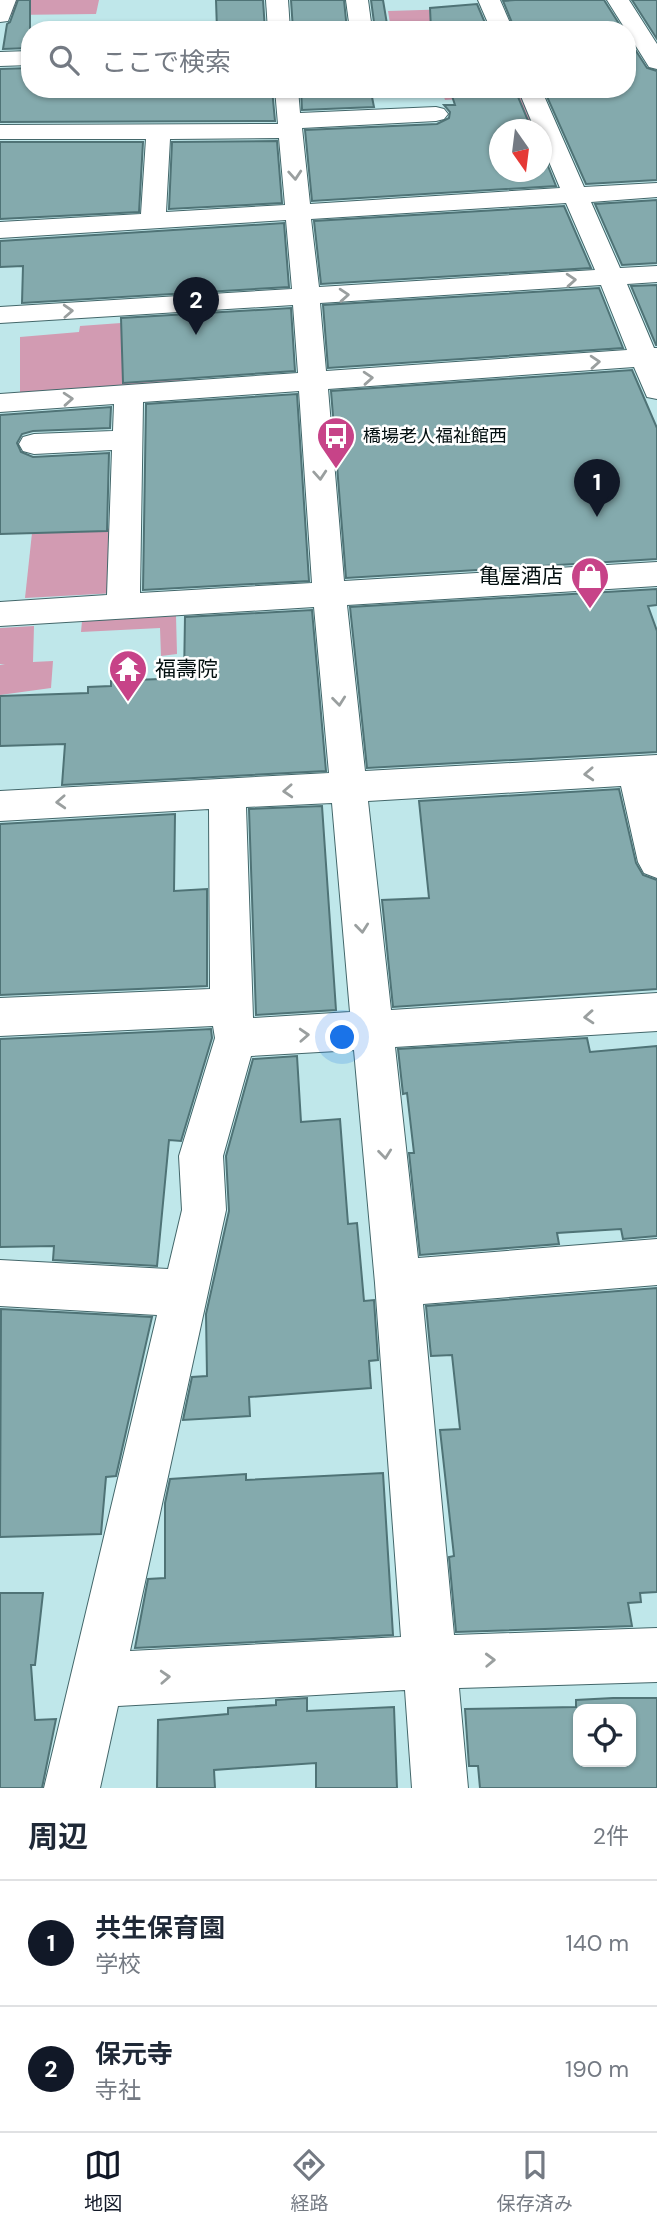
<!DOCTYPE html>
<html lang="ja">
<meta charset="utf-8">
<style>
:root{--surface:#fff;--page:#f6f6f7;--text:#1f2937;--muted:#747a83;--line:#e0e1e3;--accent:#111827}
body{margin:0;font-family:"DM Sans","Noto Sans JP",sans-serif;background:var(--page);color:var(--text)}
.controls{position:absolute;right:21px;bottom:21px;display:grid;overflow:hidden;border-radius:14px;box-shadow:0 2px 5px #0004}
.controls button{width:63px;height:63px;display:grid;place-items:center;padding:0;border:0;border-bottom:2px solid var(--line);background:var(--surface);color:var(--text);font:35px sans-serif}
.compass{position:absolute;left:489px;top:119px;width:63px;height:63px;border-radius:50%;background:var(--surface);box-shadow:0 2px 5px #0004;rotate:166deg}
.you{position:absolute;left:343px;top:1038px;width:24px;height:24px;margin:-18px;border:5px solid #fff;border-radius:50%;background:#1a73e8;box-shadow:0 0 0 10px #1a73e833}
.badge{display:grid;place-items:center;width:46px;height:46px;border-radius:50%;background:var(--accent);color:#fff;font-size:23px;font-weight:700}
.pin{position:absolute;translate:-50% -58px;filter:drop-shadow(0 2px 4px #0008)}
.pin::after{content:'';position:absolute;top:37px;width:24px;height:21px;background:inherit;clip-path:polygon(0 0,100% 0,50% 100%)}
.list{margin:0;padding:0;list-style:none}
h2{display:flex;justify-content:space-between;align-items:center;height:91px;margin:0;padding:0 28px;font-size:30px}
h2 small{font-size:23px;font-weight:400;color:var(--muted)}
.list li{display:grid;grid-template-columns:46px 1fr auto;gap:21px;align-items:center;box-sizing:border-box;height:126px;padding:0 28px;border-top:2px solid var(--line)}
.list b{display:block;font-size:26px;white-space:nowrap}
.list p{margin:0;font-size:23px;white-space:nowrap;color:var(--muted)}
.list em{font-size:23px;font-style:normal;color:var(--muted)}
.icon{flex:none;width:38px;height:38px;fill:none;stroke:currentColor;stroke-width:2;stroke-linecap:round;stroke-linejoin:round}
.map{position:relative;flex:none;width:657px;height:1788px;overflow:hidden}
.search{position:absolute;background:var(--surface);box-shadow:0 2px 5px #0004;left:21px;right:21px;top:21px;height:77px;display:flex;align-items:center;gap:18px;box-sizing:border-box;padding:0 24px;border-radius:28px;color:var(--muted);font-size:26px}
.sheet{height:343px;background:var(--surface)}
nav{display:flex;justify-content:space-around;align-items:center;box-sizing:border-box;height:98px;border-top:2px solid var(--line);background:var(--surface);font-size:19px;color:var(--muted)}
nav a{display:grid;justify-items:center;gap:4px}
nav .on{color:var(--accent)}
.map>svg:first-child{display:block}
</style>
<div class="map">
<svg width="657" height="1788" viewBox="0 0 657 1788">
<rect width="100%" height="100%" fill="#bfe7ea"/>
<!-- green -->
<g fill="#d29bb2">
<path d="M14 0H99L96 14 10 15Z"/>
<path d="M455 9 462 30H391L388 11Z"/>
<path d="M398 89H520L537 129 500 130 474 151 506 96 445 100 442 91 399 92Z"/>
<path d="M121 323V349L145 347 179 360 180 382 20 393V337L79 332 80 326Z"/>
<path d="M120 528 116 593 25 598 32 533Z"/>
<path d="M176 616 177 654 161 656 160 628 81 632 82 621Z"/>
<path d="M34 626 33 662 53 661 51 688 0 695V665L5 664H0V628Z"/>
</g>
<!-- building -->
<g fill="#84aaad" stroke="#4f7376" stroke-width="2" fill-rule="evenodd">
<path d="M18 0H30V48L3 49 7 24 10 22Z"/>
<path d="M216 0H263L265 30H217Z"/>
<path d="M291 0H344L347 30H293Z"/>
<path d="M371 0H383L388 30H375Z"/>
<path d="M515 0H604L623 30H515L503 1Z"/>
<path d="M632 0H657V39Z"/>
<path d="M477 4 488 30H431L430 8Z"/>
<path d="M627 37 647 68 657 71V180L586 184 544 90 627 89Z"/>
<path d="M30 68V89H272L275 121 0 122V69Z"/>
<path d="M301 89H361L362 92H371L374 107 302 110Z"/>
<path d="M516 92 532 130H500V172H542V151L556 186 312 201 305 130 437 124 449 118 450 112 444 105H455L452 96Z"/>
<path d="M277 141 282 203 169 209 172 142Z"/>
<path d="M0 142H143L139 212 0 219Z"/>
<path d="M657 200V263L622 265 595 204Z"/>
<path d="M564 206 591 268 321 284 314 221Z"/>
<path d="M284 223 289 287 22 303 23 266 0 267V241Z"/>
<path d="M657 285V345H656L631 286Z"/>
<path d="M599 288 623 348 328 368 323 305Z"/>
<path d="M291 308 295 371 123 383 121 318Z"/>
<path d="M632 370 657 428V559L346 578 331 391Z"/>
<path d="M297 394 309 581 143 590 146 404Z"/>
<path d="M111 407 110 428 33 431 22 434 17 443 21 452 33 457 109 453 107 531 0 534V415Z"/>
<path d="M657 589V605L648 606 657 631V752L367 768 350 607Z"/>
<path d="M312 610 326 771 62 785 65 744 0 746V696L88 693V687L111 686V681L184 678 185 617Z"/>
<path d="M619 789 636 863 643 875 657 880V989L393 1007 382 900 429 898 419 801Z"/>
<path d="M322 806 336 1010 256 1015 249 809Z"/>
<path d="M175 814 174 891 207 889V986L0 995V824Z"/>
<path d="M211 1029 212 1038 181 1141 169 1140 157 1266 53 1260 54 1246 0 1247V1039Z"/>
<path d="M587 1038 590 1052 657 1046V1236L623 1239 621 1229 557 1233 559 1244 420 1255 409 1153H414L407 1093 403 1094 398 1049Z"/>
<path d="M297 1056 301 1122 340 1119 348 1224 357 1223 364 1301 374 1300 378 1360 369 1361 371 1388 249 1397 250 1416 183 1420 192 1377 207 1376 206 1314 229 1211 226 1156 253 1059Z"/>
<path d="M657 1288V1592L640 1593 641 1602 628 1603 632 1626 456 1632 449 1557 454 1556 440 1430 460 1429 452 1355 431 1356 426 1306Z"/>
<path d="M1 1309 152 1317 116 1476 106 1477 101 1534 0 1537Z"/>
<path d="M383 1473 393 1635 135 1648 148 1579 165 1578V1503L170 1479 246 1474V1480Z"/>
<path d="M0 1593H43L35 1665H31L35 1720 56 1719 42 1788H0Z"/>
<path d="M307 1698V1711L394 1707 397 1788H316V1763L214 1770 215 1788H157L158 1720 228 1714V1708L276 1705V1700Z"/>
<path d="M613 1698H657V1788H480L478 1766H469L465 1709 576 1707V1700ZM578 1709H631V1762H578Z"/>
</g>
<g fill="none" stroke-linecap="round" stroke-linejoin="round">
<defs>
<g id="minor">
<path d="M0 0H16L8 21 0 22Z"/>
<path d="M266 0H288L290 30H268Z"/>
<path d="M346 0H368L372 30H350Z"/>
<path d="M478 0H500L513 30H491Z"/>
<path d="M607 0H629L657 44V69L649 67Z"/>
<path d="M30 51V65L0 66V52Z"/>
<path d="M275 89H298L300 113 436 107 444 109 448 114 444 119 436 121 302 128 310 204 560 188 542 145V130H535L518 89H541L584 187 657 183V197L591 202 620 268 657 266V282L627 284 654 348H657V399L647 397 634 367 328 389 344 581 657 562V586L347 605 365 771 657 755V878L644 873 638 862 621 786 368 801 391 1010 657 993V1031L395 1047 418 1258 657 1239V1285L423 1304 454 1635 657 1628V1682L459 1688 468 1788H412L405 1690 118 1706 100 1788H44L157 1315 0 1306V1260L168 1269 182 1210 179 1156 215 1038 213 1026 0 1036V998L210 989 209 809 0 821V791L329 773 314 607 0 626V602L107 595 112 450 34 454 23 451 19 444 23 437 34 434 113 431 114 404 0 412V394L298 373 293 305 0 323V307L292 289 286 220 0 238V222L141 214 146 139H0V125L278 124ZM279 138 285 205 166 212 170 139ZM566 203 595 270 319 287 311 219ZM601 285 627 350 326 371 320 303ZM299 391 312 583 140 593 143 402ZM332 803 350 1012 253 1018 246 807ZM354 1050 375 1283 401 1637 130 1651 226 1210 223 1156 251 1056Z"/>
</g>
</defs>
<!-- minor casing -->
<use href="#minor" stroke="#43676a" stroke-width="2"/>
<!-- minor -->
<use href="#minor" fill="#fff" fill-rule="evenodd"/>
</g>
<!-- one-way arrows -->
<defs><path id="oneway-chevron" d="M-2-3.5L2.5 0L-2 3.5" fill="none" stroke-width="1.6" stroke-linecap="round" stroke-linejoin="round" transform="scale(1.75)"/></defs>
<g stroke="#9a9f9f">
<use href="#oneway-chevron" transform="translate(295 175) rotate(86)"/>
<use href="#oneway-chevron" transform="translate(571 280) rotate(-4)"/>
<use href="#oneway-chevron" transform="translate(344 295) rotate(-4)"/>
<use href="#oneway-chevron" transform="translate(68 311) rotate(-3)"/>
<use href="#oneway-chevron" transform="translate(595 362) rotate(-4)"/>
<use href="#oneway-chevron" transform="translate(368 378) rotate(-4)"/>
<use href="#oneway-chevron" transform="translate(68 399) rotate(-4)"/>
<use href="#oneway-chevron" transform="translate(320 475) rotate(86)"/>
<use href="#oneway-chevron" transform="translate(339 701) rotate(84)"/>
<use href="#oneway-chevron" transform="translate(589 774) rotate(177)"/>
<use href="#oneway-chevron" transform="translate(288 791) rotate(177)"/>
<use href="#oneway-chevron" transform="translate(61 802) rotate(177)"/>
<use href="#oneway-chevron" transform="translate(362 928) rotate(84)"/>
<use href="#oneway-chevron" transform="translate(589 1017) rotate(176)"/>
<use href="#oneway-chevron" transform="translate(304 1035) rotate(-3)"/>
<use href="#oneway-chevron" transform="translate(385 1154) rotate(84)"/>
<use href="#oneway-chevron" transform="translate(490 1660) rotate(-2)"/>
<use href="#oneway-chevron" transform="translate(165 1677) rotate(-3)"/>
</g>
<!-- icons -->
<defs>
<symbol id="bus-pin" viewBox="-11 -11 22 30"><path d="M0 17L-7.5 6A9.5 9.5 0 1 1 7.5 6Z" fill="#c74388" stroke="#fff"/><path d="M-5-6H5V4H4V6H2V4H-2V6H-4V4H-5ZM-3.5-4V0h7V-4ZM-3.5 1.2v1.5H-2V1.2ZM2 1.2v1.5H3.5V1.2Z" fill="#fff"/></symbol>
<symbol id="shop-pin" viewBox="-11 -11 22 30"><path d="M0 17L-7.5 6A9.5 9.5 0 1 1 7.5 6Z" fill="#c74388" stroke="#fff"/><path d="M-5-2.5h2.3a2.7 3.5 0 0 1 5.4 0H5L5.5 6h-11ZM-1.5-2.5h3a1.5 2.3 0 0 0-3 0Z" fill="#fff"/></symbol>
<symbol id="temple-pin" viewBox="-11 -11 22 30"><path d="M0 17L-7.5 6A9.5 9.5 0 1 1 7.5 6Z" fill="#c74388" stroke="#fff"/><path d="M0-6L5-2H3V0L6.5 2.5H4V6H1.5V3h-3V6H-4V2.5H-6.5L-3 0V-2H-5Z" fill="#fff"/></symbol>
</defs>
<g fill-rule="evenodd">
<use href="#bus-pin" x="314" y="414" width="44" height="60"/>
<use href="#shop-pin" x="568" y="554" width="44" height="60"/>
<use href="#temple-pin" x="106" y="647" width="44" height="60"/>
</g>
<g text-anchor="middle" stroke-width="5" stroke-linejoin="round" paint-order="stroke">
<!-- far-poi labels -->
<g font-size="18" fill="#030f10" stroke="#fff" text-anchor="start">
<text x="363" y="442">橋場老人福祉館西</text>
</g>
<!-- poi labels -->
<g font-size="21" fill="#030f10" stroke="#fff" text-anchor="end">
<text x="563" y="583">亀屋酒店</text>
<text x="155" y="676" text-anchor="start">福壽院</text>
</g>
</g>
</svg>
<div class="controls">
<button><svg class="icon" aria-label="locate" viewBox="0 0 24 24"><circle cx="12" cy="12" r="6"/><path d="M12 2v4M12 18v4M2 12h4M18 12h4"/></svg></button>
</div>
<svg class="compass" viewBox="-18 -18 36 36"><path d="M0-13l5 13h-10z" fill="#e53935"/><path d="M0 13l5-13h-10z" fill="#747a83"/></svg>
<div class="you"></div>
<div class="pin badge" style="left:597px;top:517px">1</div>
<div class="pin badge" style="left:196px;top:335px">2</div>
<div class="search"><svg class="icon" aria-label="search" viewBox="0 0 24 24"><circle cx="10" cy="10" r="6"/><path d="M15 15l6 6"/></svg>ここで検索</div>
</div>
<section class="sheet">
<h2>周辺<small>2件</small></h2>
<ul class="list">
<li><span class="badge">1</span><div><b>共生保育園</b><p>学校</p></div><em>140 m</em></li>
<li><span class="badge">2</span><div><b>保元寺</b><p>寺社</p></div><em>190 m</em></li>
</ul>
</section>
<nav>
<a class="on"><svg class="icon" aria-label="map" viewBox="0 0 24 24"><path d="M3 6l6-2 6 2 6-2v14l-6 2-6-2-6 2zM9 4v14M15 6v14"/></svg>地図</a>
<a><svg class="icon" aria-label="directions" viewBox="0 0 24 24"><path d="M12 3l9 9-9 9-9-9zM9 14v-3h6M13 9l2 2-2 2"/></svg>経路</a>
<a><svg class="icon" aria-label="saved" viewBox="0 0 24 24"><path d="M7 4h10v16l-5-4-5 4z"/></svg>保存済み</a>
</nav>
